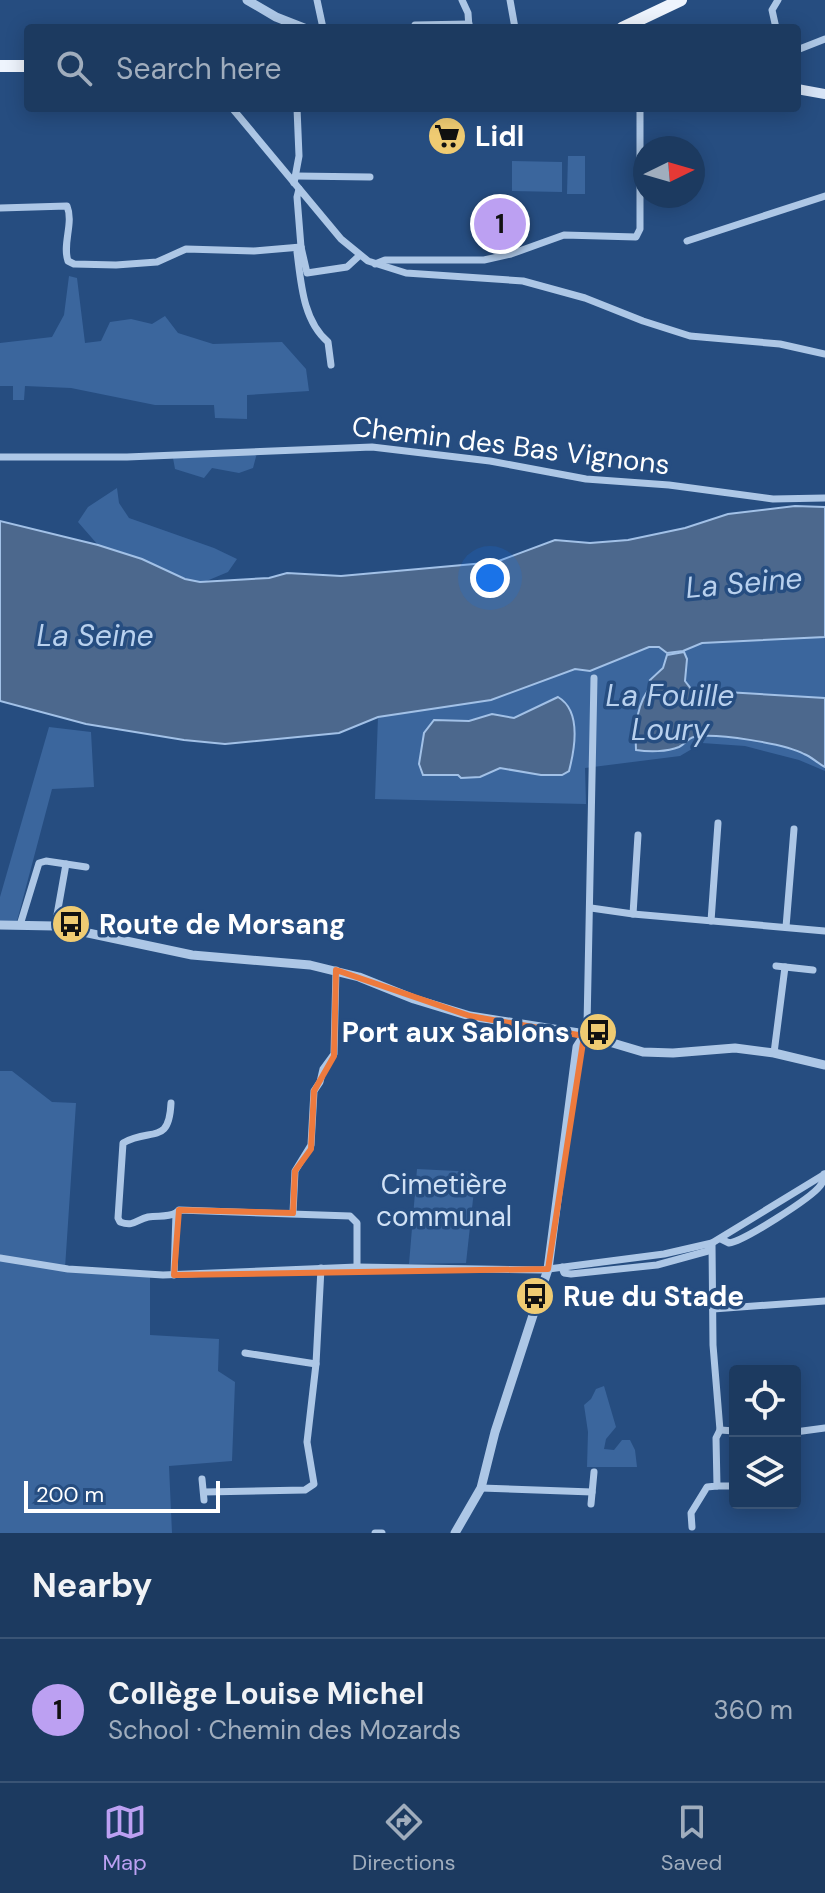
<!DOCTYPE html>
<meta charset="utf-8">
<style>
:root{--surface:#1c3a60;--page:#254166;--text:#f1f3f6;--muted:#a0adbd;--line:#3a5475;--accent:#bca0f2}
body{margin:0;font-family:"DM Sans",sans-serif;background:var(--page);color:var(--text)}
.controls{position:absolute;right:24px;bottom:24px;display:grid;overflow:hidden;border-radius:8px;box-shadow:0 4px 20px #0003}
.controls button{width:72px;height:72px;display:grid;place-items:center;padding:0;border:0;border-bottom:2px solid var(--line);background:var(--surface);color:var(--text);font:40px sans-serif}
.compass{position:absolute;left:633px;top:136px;width:72px;height:72px;border-radius:50%;background:var(--surface);box-shadow:0 4px 20px #0003;rotate:85deg}
.scale{position:absolute;left:24px;bottom:20px;width:196px;box-sizing:border-box;padding-left:8px;border:4px solid #fff;border-top:0;font-size:22px;line-height:28px;white-space:nowrap;color:#fff;-webkit-text-stroke:6px #264d80;paint-order:stroke}
.you{position:absolute;left:490px;top:578px;width:28px;height:28px;margin:-20px;border:6px solid #fff;border-radius:50%;background:#1a73e8;box-shadow:0 0 0 12px #1a73e833}
.badge{display:grid;place-items:center;width:52px;height:52px;border-radius:50%;background:var(--accent);color:#111;font-size:26px;font-weight:700}
.pin{position:absolute;translate:-50% -50%;border:4px solid #fff;box-shadow:0 2px 8px #0006}
.list{margin:0;padding:0;list-style:none}
h2{display:flex;justify-content:space-between;align-items:center;height:104px;margin:0;padding:0 32px;font-size:34px}
h2 small{font-size:26px;font-weight:400;color:var(--muted)}
.list li{display:grid;grid-template-columns:52px 1fr auto;gap:24px;align-items:center;box-sizing:border-box;height:144px;padding:0 32px;border-top:2px solid var(--line)}
.list b{display:block;font-size:30px;white-space:nowrap}
.list p{margin:0;font-size:26px;white-space:nowrap;color:var(--muted)}
.list em{font-size:26px;font-style:normal;color:var(--muted)}
.icon{flex:none;width:44px;height:44px;fill:none;stroke:currentColor;stroke-width:2;stroke-linecap:round;stroke-linejoin:round}
.map{position:relative;flex:none;width:825px;height:1533px;overflow:hidden}
.search{position:absolute;background:var(--surface);box-shadow:0 4px 20px #0003;left:24px;right:24px;top:24px;height:88px;display:flex;align-items:center;gap:20px;box-sizing:border-box;padding:0 28px;border-radius:8px;color:var(--muted);font-size:30px}
.sheet{height:248px;background:var(--surface)}
nav{display:flex;justify-content:space-around;align-items:center;box-sizing:border-box;height:112px;border-top:2px solid var(--line);background:var(--surface);font-size:22px;color:var(--muted)}
nav a{display:grid;justify-items:center;gap:4px}
nav .on{color:var(--accent)}
.map>svg:first-child{display:block}
</style>
<div class="map">
<svg width="825" height="1533" viewBox="0 0 825 1533">
<rect width="100%" height="100%" fill="#264d80"/>
<!-- green -->
<g fill="#3b669d">
<path d="M568 156H585V194H567Z"/>
<path d="M512 161 562 162V192L512 191Z"/>
<path d="M69 276 77 278 85 343 101 341 110 322 131 319 152 324 165 316 178 333 213 344 282 342 306 369 309 391 247 395V419L215 418 214 405H155L71 388 25 386 24 400H13V386H0V343L52 337 64 315Z"/>
<path d="M257 453 253 468 239 473 212 468 204 478 175 469 173 458Z"/>
<path d="M117 488 119 503 129 518 214 548 237 559 228 572 204 582 189 580 142 559 98 545 78 522 88 507Z"/>
<path d="M825 637V771L799 760 745 746 702 743 680 756 585 768 586 804 375 799 378 717 491 700 576 669 590 671 649 647H659L667 653 683 651 702 643Z"/>
<path d="M49 727 91 732 94 787 52 789 17 921H0V897Z"/>
<path d="M0 1071H12L52 1102 76 1103 65 1268 150 1277V1335L219 1339 218 1371 235 1382 232 1461 169 1466 172 1533H0Z"/>
<path d="M417 1169 476 1172 466 1263 409 1264Z"/>
<path d="M604 1386 616 1427 606 1439 604 1449 614 1450 622 1440H630L635 1450 637 1467H587L588 1432 584 1405 591 1399 596 1389Z"/>
</g>
<!-- water -->
<g fill="#4c688d" stroke="#a2c1e7" stroke-width="2">
<path d="M795 506 825 507V637L702 643 683 651 667 653 659 647H649L590 671 575 669 491 700 378 717 339 733 225 744 184 740 86 724 0 701V521L98 545 142 559 185 579 200 582 269 578 287 573 341 576 496 562 555 540 590 543 628 540 685 528 728 514Z"/>
<path d="M684 652 687 659 685 681 692 690 825 698V767C817 763 812 757 804 754 786 744 714 732 694 737 688 738 685 744 679 747 667 752 649 752 636 750 635 726 636 703 653 684L650 680 663 668 667 655Z"/>
<path d="M558 697C582 711 575 748 569 771L562 775H541L500 768 480 777 461 778 458 775H423L419 764 424 733 434 720 469 721 492 714 514 718Z"/>
</g>
<g fill="none" stroke-linecap="round" stroke-linejoin="round">
<!-- minor -->
<g stroke="#adc7e6" stroke-width="7">
<path d="M317 0 323 28"/>
<path d="M462 0 468 13 469 28"/>
<path d="M510 0 515 28"/>
<path d="M415 25 469 24"/>
<path d="M776 28 772 10 778 0"/>
<path d="M797 50 825 39"/>
<path d="M232 108 341 239 368 261 406 273 523 281 585 298 643 321 690 336 780 344 825 354"/>
<path d="M296 176 370 177"/>
<path d="M294 183 299 156 297 108"/>
<path d="M299 189 297 197 301 247 297 252C301 283 303 321 328 342L331 365"/>
<path d="M0 208 67 206C74 223 62 244 68 261L74 264 116 265 157 262 186 249 254 251 301 247"/>
<path d="M687 241 825 196"/>
<path d="M301 247 307 273 347 267 359 256"/>
<path d="M375 264 385 260H484L511 254 564 235 636 237 640 229V108"/>
<path d="M0 457H127L372 447 490 461 586 479 669 485 773 499 825 498"/>
<path d="M591 908 633 914 825 931"/>
<path d="M633 914 638 835"/>
<path d="M711 921 718 823"/>
<path d="M20 925 39 863 46 861 86 867"/>
<path d="M55 926 66 864"/>
<path d="M786 927 794 829"/>
<path d="M776 966 813 970"/>
<path d="M584 1036 587 1026 594 678"/>
<path d="M774 1053 785 967"/>
<path d="M171 1103C169 1146 151 1127 123 1143L118 1218 120 1222C134 1227 136 1220 148 1217 158 1215 166 1218 176 1213"/>
<path d="M293 1213 295 1171 311 1145 314 1091 320 1082 323 1069 334 1054 336 970"/>
<path d="M721 1239 729 1243C744 1241 811 1198 820 1186 824 1181 823 1180 824 1174"/>
<path d="M0 1258 68 1269 163 1275 357 1267 541 1270 664 1254 712 1243 825 1174"/>
<path d="M562 1267 564 1273 571 1274 657 1265 708 1251 711 1245"/>
<path d="M174 1275 176 1213 179 1210 350 1216 357 1223V1267"/>
<path d="M713 1309 825 1301"/>
<path d="M245 1353 316 1364"/>
<path d="M720 1430 735 1431"/>
<path d="M795 1432 825 1428"/>
<path d="M202 1479 204 1500"/>
<path d="M717 1486H735"/>
<path d="M481 1488 592 1492"/>
<path d="M204 1492 305 1490 314 1484 307 1442 316 1364 321 1268"/>
<path d="M591 1504 594 1472"/>
<path d="M692 1527 691 1513 707 1487 717 1486 716 1438 720 1430 713 1345 712 1243"/>
<path d="M375 1533H382"/>
</g>
<!-- tertiary -->
<g stroke="#adc7e6" stroke-width="9">
<path d="M247 0 276 17 304 28"/>
<path d="M0 925 55 926 192 955 310 965 359 977 414 999 470 1016 579 1033 643 1052 673 1053 735 1048 774 1053 825 1065"/>
<path d="M455 1533 481 1488 495 1432 548 1269 577 1047 584 1036"/>
</g>
<!-- secondary -->
<path stroke="#d7e4f6" stroke-width="10" d="M797 89 825 94"/>
<!-- primary -->
<g stroke="#eef4fd" stroke-width="12">
<path d="M622 28 681 0"/>
<path d="M0 66H28"/>
</g>
</g>
<!-- marked area -->
<path fill="none" stroke="#ed7a3d" stroke-width="6" stroke-linejoin="round" d="M336 970 470 1016 584 1036 548 1269 174 1275 179 1210 293 1213 295 1171 311 1149 314 1091 334 1056Z"/>
<!-- icons -->
<defs>
<symbol id="supermarket-disc" viewBox="-11 -11 22 22"><circle r="9.5" fill="#efcb72" stroke="#264d80"/><path d="M-6-5.5h2.5l.6 2H6L4.5 2H-2.5L-4.4-4H-6ZM-1.5 3.2a1.3 1.3 0 1 0 .1 0ZM3 3.2a1.3 1.3 0 1 0 .1 0Z" fill="#111"/></symbol>
<symbol id="bus-disc" viewBox="-11 -11 22 22"><circle r="9.5" fill="#efcb72" stroke="#264d80"/><path d="M-5-6H5V4H4V6H2V4H-2V6H-4V4H-5ZM-3.5-4V0h7V-4ZM-3.5 1.2v1.5H-2V1.2ZM2 1.2v1.5H3.5V1.2Z" fill="#111"/></symbol>
</defs>
<g fill-rule="evenodd">
<use href="#supermarket-disc" x="425" y="114" width="44" height="44"/>
<use href="#bus-disc" x="49" y="902" width="44" height="44"/>
<use href="#bus-disc" x="576" y="1010" width="44" height="44"/>
<use href="#bus-disc" x="513" y="1274" width="44" height="44"/>
</g>
<g text-anchor="middle" stroke-width="7" stroke-linejoin="round" paint-order="stroke">
<!-- poi labels -->
<g font-size="28" font-weight="bold" fill="#fff" stroke="#264d80" text-anchor="start">
<text x="475" y="146">Lidl</text>
<text x="99" y="934">Route de Morsang</text>
<text x="570" y="1042" text-anchor="end">Port aux Sablons</text>
<text x="563" y="1306">Rue du Stade</text>
</g>
<!-- street labels -->
<g font-size="28" fill="#fff" stroke="#264d80">
<text transform="translate(511 445) rotate(7)" y="10">Chemin des Bas Vignons</text>
</g>
<!-- park labels -->
<g font-size="28" fill="#d0e1f5" stroke="#264d80">
<text x="444" y="1194">Cimetière<tspan x="444" dy="32">communal</tspan></text>
</g>
<!-- water labels -->
<g font-size="30" font-style="italic" fill="#b9d1ee" stroke="#264d80">
<text transform="translate(744 583) rotate(-5)" y="10">La Seine</text>
<text x="95" y="646">La Seine</text>
<text x="670" y="706">La Fouille<tspan x="670" dy="34">Loury</tspan></text>
</g>
</g>
</svg>
<div class="controls">
<button><svg class="icon" aria-label="locate" viewBox="0 0 24 24"><circle cx="12" cy="12" r="6"/><path d="M12 2v4M12 18v4M2 12h4M18 12h4"/></svg></button>
<button><svg class="icon" aria-label="layers" viewBox="0 0 24 24"><path d="M12 4l9 5-9 5-9-5zM3 14l9 5 9-5"/></svg></button>
</div>
<svg class="compass" viewBox="-18 -18 36 36"><path d="M0-13l5 13h-10z" fill="#e53935"/><path d="M0 13l5-13h-10z" fill="#a0adbd"/></svg>
<div class="scale">200 m</div>
<div class="you"></div>
<div class="pin badge" style="left:500px;top:224px">1</div>
<div class="search"><svg class="icon" aria-label="search" viewBox="0 0 24 24"><circle cx="10" cy="10" r="6"/><path d="M15 15l6 6"/></svg>Search here</div>
</div>
<section class="sheet">
<h2>Nearby<small></small></h2>
<ul class="list">
<li><span class="badge">1</span><div><b>Collège Louise Michel</b><p>School · Chemin des Mozards</p></div><em>360 m</em></li>
</ul>
</section>
<nav>
<a class="on"><svg class="icon" aria-label="map" viewBox="0 0 24 24"><path d="M3 6l6-2 6 2 6-2v14l-6 2-6-2-6 2zM9 4v14M15 6v14"/></svg>Map</a>
<a><svg class="icon" aria-label="directions" viewBox="0 0 24 24"><path d="M12 3l9 9-9 9-9-9zM9 14v-3h6M13 9l2 2-2 2"/></svg>Directions</a>
<a><svg class="icon" aria-label="saved" viewBox="0 0 24 24"><path d="M7 4h10v16l-5-4-5 4z"/></svg>Saved</a>
</nav>
